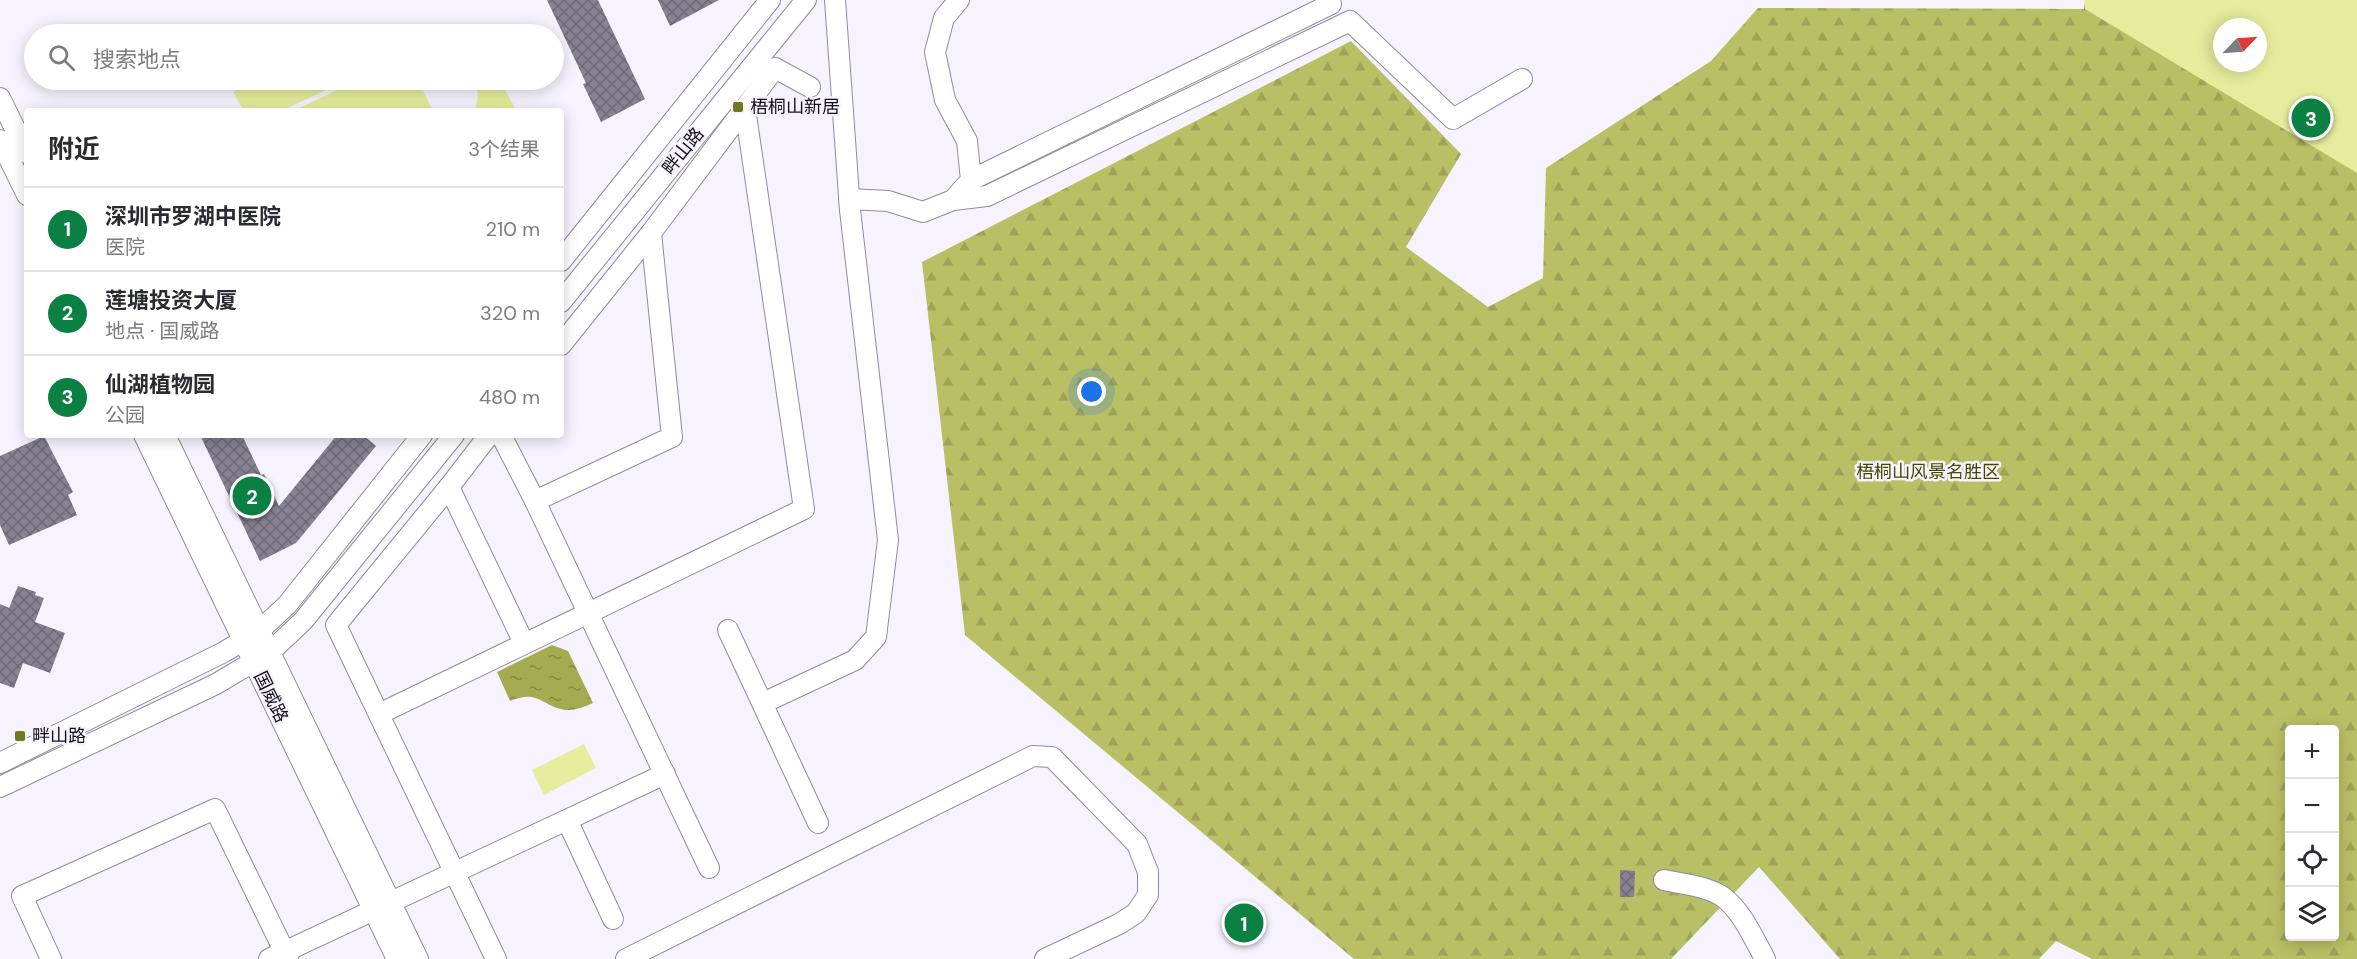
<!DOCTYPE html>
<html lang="zh">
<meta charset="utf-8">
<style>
:root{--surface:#fff;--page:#f2f2f3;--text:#2b2b33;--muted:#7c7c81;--line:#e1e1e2;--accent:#0b8043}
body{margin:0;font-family:"DM Sans","Noto Sans SC",sans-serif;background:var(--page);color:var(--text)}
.controls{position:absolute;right:18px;bottom:18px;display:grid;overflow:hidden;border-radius:6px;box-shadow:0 3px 15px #0003}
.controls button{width:54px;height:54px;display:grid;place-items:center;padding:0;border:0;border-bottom:2px solid var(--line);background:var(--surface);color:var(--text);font:30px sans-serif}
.compass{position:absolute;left:2213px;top:18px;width:54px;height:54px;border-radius:50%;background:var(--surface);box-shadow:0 3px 15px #0003;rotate:65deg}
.you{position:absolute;left:1092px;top:392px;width:21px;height:21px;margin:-15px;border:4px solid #fff;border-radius:50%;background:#1a73e8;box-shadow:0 0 0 9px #1a73e833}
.badge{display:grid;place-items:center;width:39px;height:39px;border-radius:50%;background:var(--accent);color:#fff;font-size:20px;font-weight:700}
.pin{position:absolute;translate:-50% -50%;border:3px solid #fff;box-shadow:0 2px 6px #0006}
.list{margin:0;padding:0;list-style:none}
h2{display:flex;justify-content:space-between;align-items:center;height:78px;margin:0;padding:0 24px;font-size:26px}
h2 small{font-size:20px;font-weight:400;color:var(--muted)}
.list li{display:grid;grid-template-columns:39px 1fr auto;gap:18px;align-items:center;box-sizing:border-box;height:84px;padding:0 24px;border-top:2px solid var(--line)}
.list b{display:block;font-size:22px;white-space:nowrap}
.list p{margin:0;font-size:20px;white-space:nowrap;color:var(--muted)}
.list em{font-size:20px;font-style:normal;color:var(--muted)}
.icon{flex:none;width:33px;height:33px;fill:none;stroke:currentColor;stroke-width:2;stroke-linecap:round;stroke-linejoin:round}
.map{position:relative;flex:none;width:2357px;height:959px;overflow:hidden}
.search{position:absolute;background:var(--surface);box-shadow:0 3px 15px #0003;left:24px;top:24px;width:540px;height:66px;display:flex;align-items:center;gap:15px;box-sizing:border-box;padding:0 21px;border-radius:33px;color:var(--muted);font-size:22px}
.panel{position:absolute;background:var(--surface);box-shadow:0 3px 15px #0003;left:24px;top:108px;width:540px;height:330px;border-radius:6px}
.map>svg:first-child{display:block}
</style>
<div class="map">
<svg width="2357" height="959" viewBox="0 0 2357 959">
<defs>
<pattern id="forest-firs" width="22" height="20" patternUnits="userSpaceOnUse" patternTransform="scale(1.5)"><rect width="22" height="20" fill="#b9bf65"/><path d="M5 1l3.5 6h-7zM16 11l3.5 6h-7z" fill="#9ea357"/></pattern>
<pattern id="water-ripples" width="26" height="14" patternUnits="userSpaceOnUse" patternTransform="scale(1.5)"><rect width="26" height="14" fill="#a5ab51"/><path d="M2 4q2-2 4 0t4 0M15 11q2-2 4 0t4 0" fill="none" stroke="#858a42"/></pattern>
<pattern id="building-cross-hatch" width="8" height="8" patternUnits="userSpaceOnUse" patternTransform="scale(1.5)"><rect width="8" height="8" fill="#878192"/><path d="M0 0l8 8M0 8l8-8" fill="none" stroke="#6d6876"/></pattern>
</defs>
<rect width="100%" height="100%" fill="#f7f3fe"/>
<!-- forest -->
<path fill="url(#forest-firs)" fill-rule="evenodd" d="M2085 0H2357V959H2092L2056 941 2039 959H1840L1759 867 1671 959H1354L965 635 922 262 1351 41 1461 154 1406 247 1488 307 1543 278 1546 168 1711 61 1758 8 2084 9ZM2222 27H2258V63H2222ZM2290 730H2334V936H2290Z"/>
<!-- garden -->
<g fill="#e5ec9c" fill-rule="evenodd">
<path d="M2085 0H2357V173L2085 9ZM2222 27H2258V63H2222Z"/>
<path d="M258 80H269L272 85 283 80H348L281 111H244L233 92Z"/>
<path d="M358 80H418L433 111H293Z"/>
<path d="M475 80H499L517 111H475L478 96Z"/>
<path d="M584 744 596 768 544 795 532 770Z"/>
</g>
<!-- water -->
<path fill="url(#water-ripples)" d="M552 645 568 651 593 703C584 707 574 711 565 710 541 706 539 689 510 701L497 672Z"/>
<!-- building -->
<g fill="url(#building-cross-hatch)">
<path d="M547 0H598L645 99 601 122 583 84 586 83Z"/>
<path d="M658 0H719L670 26Z"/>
<path d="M200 435H242L261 475 264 474 279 506 337 435H363L376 446 296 543 260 561Z"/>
<path d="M44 436 73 492 68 495 77 515 9 545 0 525V456Z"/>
<path d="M18 586 36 592 35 595 44 598 35 622 65 633 50 673 23 663 14 688 0 683V604L9 608Z"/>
<path d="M1620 870 1635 871 1634 897H1620Z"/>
</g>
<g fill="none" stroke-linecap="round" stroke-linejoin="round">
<defs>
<g id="minor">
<path d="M0 98 27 153"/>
<path d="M0 140 27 195"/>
<path d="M971 180 1331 4"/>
<path d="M849 199 888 201 923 212 953 200 971 180 967 141 945 100 935 52 944 18 959 0"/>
<path d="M953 200 987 196 1350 21 1453 119 1522 79"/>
<path d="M561 261 770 0"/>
<path d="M561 302 806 0"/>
<path d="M561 345 651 233 775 68 810 87"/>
<path d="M144 435 397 959"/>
<path d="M165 435 418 959"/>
<path d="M489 435 449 487 336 625 496 959"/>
<path d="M501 435 535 501 709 868"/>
<path d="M449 487 524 643"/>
<path d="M535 501 672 437 651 233"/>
<path d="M728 630 818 823"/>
<path d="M763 703 855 660 876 637 888 540 850 210 835 0"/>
<path d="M379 714 804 509 745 108"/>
<path d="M0 763 224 652 259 631 287 605 422 435"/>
<path d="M0 787 216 684 270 652 303 621 454 435"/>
<path d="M567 820 613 919"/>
<path d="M1664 880C1682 884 1707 886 1723 897 1742 911 1754 939 1765 959"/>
<path d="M51 959 22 896 215 809 288 959"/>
<path d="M269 959 665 774"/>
<path d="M626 959 1033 756 1052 757 1137 844 1148 872V895L1136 913 1119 924 1045 959"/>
</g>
</defs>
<!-- minor casing -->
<use href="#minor" stroke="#918a9b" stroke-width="22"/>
<!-- minor -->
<use href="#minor" stroke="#fff" stroke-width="20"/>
</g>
<!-- markers -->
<g fill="#737720" stroke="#f7f3fe" stroke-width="2">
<rect x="732" y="101" width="12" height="12" rx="3"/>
<rect x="14" y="730" width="12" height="12" rx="3"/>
</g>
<g text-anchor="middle" stroke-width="5" stroke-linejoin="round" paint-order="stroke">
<!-- poi labels -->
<g font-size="18" fill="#110f15" stroke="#f7f3fe" text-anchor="start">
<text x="750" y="113">梧桐山新居</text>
<text x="32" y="742">畔山路</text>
</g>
<!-- street labels -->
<g font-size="18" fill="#110f15" stroke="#f7f3fe">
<text transform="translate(683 151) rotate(-51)" y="6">畔山路</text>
<text transform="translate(271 697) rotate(64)" y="6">国威路</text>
</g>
<!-- park labels -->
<g font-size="18" fill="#464900" stroke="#f7f3fe">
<text x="1928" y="478">梧桐山风景名胜区</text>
</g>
</g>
</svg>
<div class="controls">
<button>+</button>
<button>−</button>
<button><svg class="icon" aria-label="locate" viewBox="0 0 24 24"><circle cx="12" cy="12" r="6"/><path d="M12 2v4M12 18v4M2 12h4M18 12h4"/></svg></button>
<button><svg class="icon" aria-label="layers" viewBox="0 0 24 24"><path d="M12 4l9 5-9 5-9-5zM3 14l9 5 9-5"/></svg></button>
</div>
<svg class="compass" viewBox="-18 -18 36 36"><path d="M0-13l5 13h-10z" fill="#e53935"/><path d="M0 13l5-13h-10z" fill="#7c7c81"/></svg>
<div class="you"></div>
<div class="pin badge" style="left:1244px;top:923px">1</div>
<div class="pin badge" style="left:252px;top:496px">2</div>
<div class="pin badge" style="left:2311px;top:118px">3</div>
<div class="search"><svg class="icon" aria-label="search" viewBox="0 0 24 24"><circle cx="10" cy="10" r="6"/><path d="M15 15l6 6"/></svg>搜索地点</div>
<section class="panel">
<h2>附近<small>3个结果</small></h2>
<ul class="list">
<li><span class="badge">1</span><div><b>深圳市罗湖中医院</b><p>医院</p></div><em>210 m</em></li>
<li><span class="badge">2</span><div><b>莲塘投资大厦</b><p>地点 · 国威路</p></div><em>320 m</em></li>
<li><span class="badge">3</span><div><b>仙湖植物园</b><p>公园</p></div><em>480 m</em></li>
</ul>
</section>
</div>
